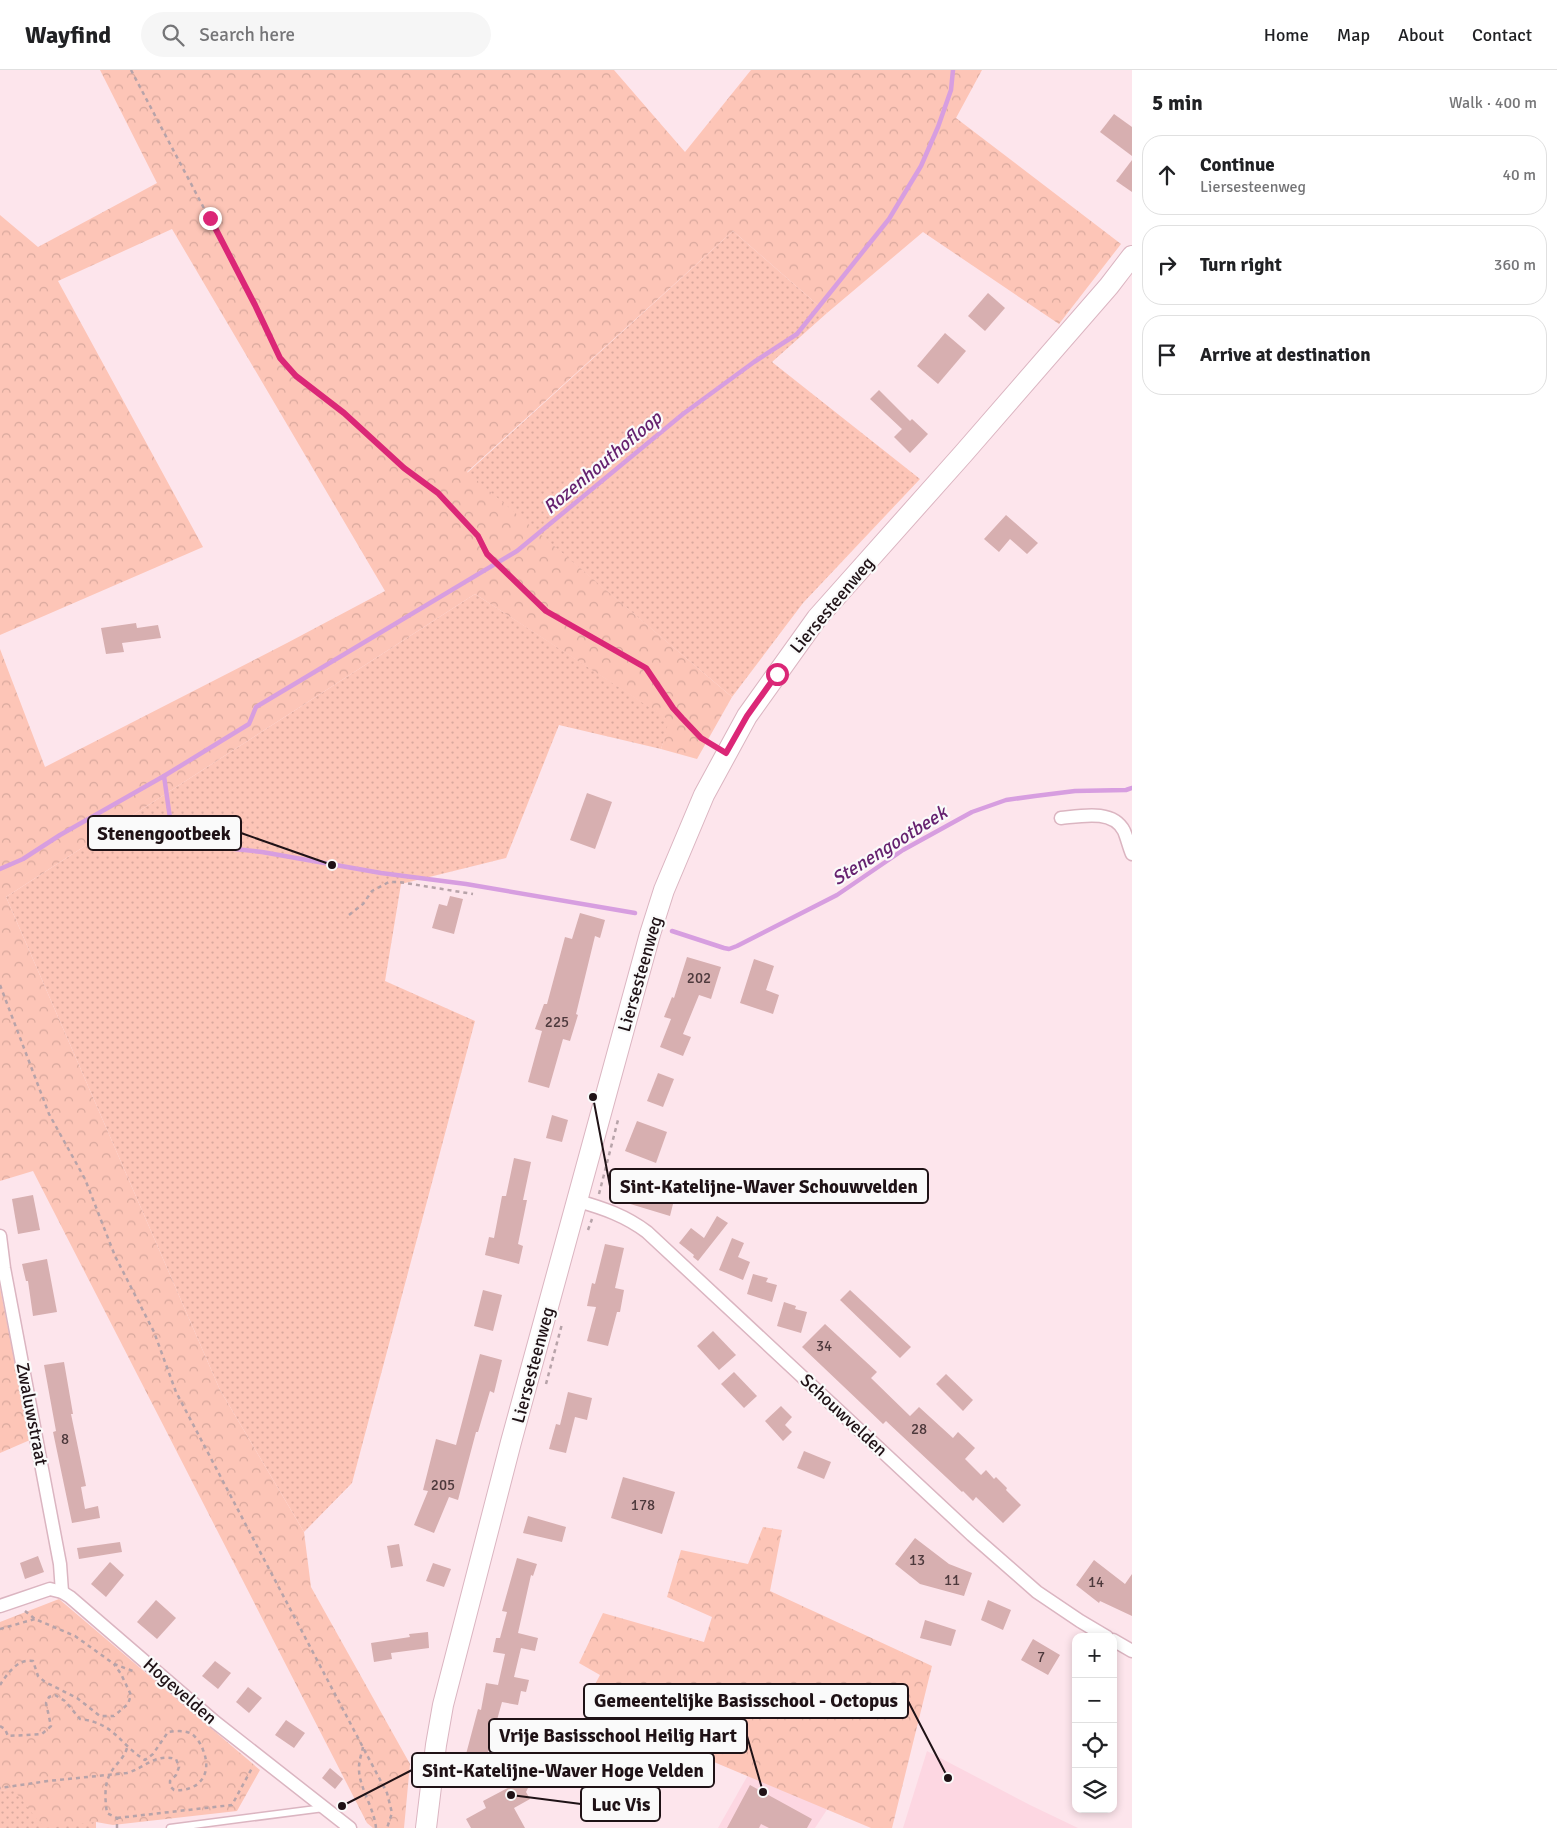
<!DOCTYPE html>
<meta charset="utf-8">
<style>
:root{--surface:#fff;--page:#f6f6f6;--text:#202124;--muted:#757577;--line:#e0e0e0}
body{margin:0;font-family:Signika,sans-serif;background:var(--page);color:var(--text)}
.controls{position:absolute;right:15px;bottom:15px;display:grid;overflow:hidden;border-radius:10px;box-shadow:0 2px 8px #0003}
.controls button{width:45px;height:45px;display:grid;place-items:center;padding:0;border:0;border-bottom:1px solid var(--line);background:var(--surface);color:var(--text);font:25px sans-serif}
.stop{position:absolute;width:15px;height:15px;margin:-11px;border:4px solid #db2777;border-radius:50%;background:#fff}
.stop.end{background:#db2777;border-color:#fff;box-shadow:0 1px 5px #0008}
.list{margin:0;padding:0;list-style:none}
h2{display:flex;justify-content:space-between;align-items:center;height:65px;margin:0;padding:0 20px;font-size:21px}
h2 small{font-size:16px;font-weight:400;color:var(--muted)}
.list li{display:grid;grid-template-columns:32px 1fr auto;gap:15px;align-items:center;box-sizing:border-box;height:80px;margin:0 10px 10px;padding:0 10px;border:1px solid var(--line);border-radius:20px}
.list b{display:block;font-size:19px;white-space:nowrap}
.list p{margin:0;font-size:16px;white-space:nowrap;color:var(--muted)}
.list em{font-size:16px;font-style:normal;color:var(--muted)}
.icon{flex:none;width:28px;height:28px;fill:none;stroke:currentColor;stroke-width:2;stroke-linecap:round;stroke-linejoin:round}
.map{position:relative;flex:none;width:1132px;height:1758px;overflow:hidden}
header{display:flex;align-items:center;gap:30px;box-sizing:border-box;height:70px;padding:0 25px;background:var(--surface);border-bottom:1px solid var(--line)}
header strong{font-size:24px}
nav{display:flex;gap:28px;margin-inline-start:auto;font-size:18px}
.search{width:350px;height:45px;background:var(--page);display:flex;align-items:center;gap:12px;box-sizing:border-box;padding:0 18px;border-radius:28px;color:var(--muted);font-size:19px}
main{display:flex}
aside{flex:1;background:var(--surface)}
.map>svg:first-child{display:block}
</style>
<header>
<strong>Wayfind</strong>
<div class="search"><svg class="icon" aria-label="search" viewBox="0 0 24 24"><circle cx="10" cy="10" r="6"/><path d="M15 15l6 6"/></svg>Search here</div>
<nav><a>Home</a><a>Map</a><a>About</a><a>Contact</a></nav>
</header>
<main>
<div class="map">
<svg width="1132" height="1758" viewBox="0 0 1132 1758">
<defs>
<pattern id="grass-dots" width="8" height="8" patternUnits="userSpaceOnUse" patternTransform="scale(1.25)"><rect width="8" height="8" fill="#fdc5b7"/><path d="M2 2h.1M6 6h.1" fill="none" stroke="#d8a89d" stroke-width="1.8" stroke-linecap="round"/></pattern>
<pattern id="forest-crowns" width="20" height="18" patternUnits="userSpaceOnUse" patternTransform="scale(1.25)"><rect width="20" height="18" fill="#fdc5b7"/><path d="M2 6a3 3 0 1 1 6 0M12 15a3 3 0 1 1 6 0" fill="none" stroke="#d8a89d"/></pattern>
</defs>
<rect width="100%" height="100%" fill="#fde5ec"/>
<!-- built -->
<g fill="#fdd7e2">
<path d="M927 1681 1030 1735 1078 1758H903Z"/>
<path d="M748 1705 828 1738 815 1758H718Z"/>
</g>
<!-- grass -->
<g fill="url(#grass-dots)">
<path d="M733 161 827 243 772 292 920 409 803 533 732 627 467 403Z"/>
<path d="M475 524 670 650 661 679 559 655 506 788 401 814 385 911 475 951 352 1413 304 1462 220 1320 6 827Z"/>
<path d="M14 1719 96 1752V1758H0V1721Z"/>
</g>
<!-- forest -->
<g fill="url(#forest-crowns)">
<path d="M100 0H614L685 82 751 0H982L956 48 1121 174 1059 254 923 162 827 243 733 161 467 402 732 627 697 689 661 679 669 650 475 524 6 827 220 1320 304 1462 311 1517 410 1694 404 1758H373L367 1753 33 1101 0 1111V579L45 697 287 573 385 521 172 159 58 211 203 477 0 565V145L38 177 157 113Z"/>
<path d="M0 1217 30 1370 0 1383Z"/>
<path d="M763 1457 782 1460 770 1521 932 1596 892 1758H871L583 1637 600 1605 579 1593 603 1543 704 1572 712 1547 667 1527 681 1480 748 1494Z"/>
<path d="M59 1529 260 1700 237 1741 113 1755 96 1752 46 1758 35 1747 14 1720 0 1721V1552Z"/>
</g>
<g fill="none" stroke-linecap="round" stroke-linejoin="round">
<!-- stream -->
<g stroke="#d79ee0" stroke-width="4.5">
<path d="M164 706 249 654 256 637 517 481 683 344 754 292 797 264 889 149 921 96 938 57 951 20 953 0"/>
<path d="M0 799 23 789 60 765 164 706 173 769 176 775 216 777 262 782 381 803 466 814 635 843"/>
<path d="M672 861 724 878 729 879 737 876 837 825 903 780 972 742 1006 730 1035 726 1075 721 1126 720 1132 718"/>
</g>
</g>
<!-- building -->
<g fill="#d7afb0">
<path d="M1114 44 1132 57V86L1100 62Z"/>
<path d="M1132 90V122L1116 111Z"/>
<path d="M988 223 1005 238 985 261 968 246Z"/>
<path d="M945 263 966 281 938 314 917 296Z"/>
<path d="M879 320 910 351 912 349 928 364 910 383 894 367 902 359 870 329Z"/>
<path d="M1006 445 1038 473 1027 484 1010 469 999 482 984 469Z"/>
<path d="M136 553 137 558 158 555 161 568 122 573 124 582 106 584 101 558Z"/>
<path d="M587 723 612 732 595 779 570 770Z"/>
<path d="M450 826 463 829 454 864 432 858 439 834 447 836Z"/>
<path d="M580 843 605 850 600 868 595 866 576 944 578 945 570 971 563 969 549 1018 528 1012 542 961 535 959 544 934H547L565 867 572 869Z"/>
<path d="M687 887 721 897 711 929 699 925 683 964 691 967 683 986 660 977 671 949 664 947 672 927 674 928Z"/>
<path d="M754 889 774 896 766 920 779 925 773 944 740 933Z"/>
<path d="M658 1003 674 1009 663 1037 647 1031Z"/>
<path d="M552 1045 568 1050 562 1072 546 1068Z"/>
<path d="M637 1051 667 1062 656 1093 625 1081Z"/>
<path d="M514 1088 531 1092 523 1130H527L518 1174 523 1176 519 1194 485 1185 489 1167 494 1168 502 1126H506Z"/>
<path d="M622 1110 640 1114 638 1124 673 1134 670 1146 617 1130Z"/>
<path d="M33 1125 40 1160 18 1164 12 1129Z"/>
<path d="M717 1146 728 1153 698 1191 693 1187 694 1185 679 1173 691 1158 704 1168Z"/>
<path d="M732 1168 744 1173 738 1187 750 1192 743 1210 719 1200Z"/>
<path d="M605 1174 624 1178 615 1218 624 1220 620 1242H617L608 1276 587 1271 596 1237 587 1236 592 1213 595 1214Z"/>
<path d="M47 1189 57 1242 33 1246 28 1211H26L22 1194Z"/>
<path d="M753 1204 768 1208 766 1212 777 1215 772 1232 747 1224Z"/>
<path d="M483 1220 502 1225 493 1261 474 1256Z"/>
<path d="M850 1220 911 1277 900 1288 840 1230Z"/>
<path d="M784 1232 796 1236 795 1239 807 1242 801 1263 777 1256Z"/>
<path d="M825 1254 877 1302 871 1308 910 1346 919 1337 953 1368 958 1362 975 1378 965 1389 981 1405 986 1400 994 1409 996 1407 1007 1418 1006 1420 1021 1435 1003 1453 976 1427 973 1431 963 1421 962 1422 886 1351 883 1354 802 1277Z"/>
<path d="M713 1261 736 1285 719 1300 697 1276Z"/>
<path d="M480 1284 502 1290 494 1323 490 1321 478 1362H476L458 1430 449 1427 434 1463 414 1455 428 1421 423 1420 436 1369 456 1375Z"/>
<path d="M64 1292 73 1344H71L86 1416 81 1417 85 1439 98 1436 100 1448 72 1453 53 1362 56 1361 44 1295Z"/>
<path d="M734 1302 757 1326 744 1338 721 1314Z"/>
<path d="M946 1304 973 1330 963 1341 936 1314Z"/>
<path d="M568 1322 592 1328 587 1350 575 1347 566 1383 549 1379 556 1354 560 1355Z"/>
<path d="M781 1336 792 1347 785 1355 792 1362 783 1371 765 1351Z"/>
<path d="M804 1381 831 1392 824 1409 797 1398Z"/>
<path d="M623 1407 675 1422 662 1464 611 1448Z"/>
<path d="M528 1446 566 1457 562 1472 523 1463Z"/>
<path d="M915 1468 949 1494 972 1503 964 1526 920 1514 895 1494Z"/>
<path d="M120 1472 122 1482 79 1489 77 1478Z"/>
<path d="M399 1474 403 1496 391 1498 387 1476Z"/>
<path d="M38 1486 44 1502 25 1509 20 1493Z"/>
<path d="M517 1488 537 1494 533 1506 531 1505 518 1563 538 1568 535 1581 521 1578 514 1607 529 1610 526 1622 521 1621 518 1635 502 1632 485 1693 465 1688 478 1639 481 1640 486 1613 498 1615 505 1584 493 1582 496 1568H500L507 1542 502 1541Z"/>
<path d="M1094 1490 1125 1514 1132 1504V1546L1100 1531 1099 1533 1076 1515Z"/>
<path d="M110 1492 124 1505 106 1527 91 1514Z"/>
<path d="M433 1493 451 1499 444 1517 426 1511Z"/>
<path d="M156 1530 176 1548 157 1569 137 1552Z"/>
<path d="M988 1530 1011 1540 1003 1560 981 1550Z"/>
<path d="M925 1550 956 1560 951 1576 920 1568Z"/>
<path d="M428 1562 429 1578 391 1583 392 1589 374 1592 371 1573 410 1567 409 1564Z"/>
<path d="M1033 1569 1060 1585 1048 1605 1021 1590Z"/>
<path d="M215 1591 231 1603 218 1619 202 1606Z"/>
<path d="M248 1617 262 1628 249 1643 236 1632Z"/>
<path d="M286 1650 305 1663 294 1678 275 1665Z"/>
<path d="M330 1698 343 1709 335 1719 322 1708Z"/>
<path d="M518 1706 532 1710 526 1722 530 1729 514 1738 525 1758H471L466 1749 486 1738 483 1731 515 1714Z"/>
<path d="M750 1715 812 1749 807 1758H769L761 1754 759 1758H727Z"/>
</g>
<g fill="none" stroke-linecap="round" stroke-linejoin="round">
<defs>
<path id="service" d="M170 1758 324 1738"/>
<g id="minor">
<path d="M1061 748C1081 746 1113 739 1124 761 1127 768 1129 777 1132 784"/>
<path d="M578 1131C603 1138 626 1146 647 1162L972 1465 1037 1522 1080 1551 1107 1567"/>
<path d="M0 1166 4 1198 60 1494 62 1522"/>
<path d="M0 1536 50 1519 62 1522 70 1527 215 1652 350 1758"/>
<path d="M1113 1570 1132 1581"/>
</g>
<path id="primary" d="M426 1758 436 1675 443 1635 511 1372 650 864 664 820 704 725 747 646 817 548 963 384 1109 216 1132 186"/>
</defs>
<!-- service casing -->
<use href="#service" stroke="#dbb5c1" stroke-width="9"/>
<!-- minor casing -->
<use href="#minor" stroke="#dbb5c1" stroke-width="15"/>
<!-- primary casing -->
<use href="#primary" stroke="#dbb5c1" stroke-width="22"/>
<!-- path -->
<g stroke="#b7a3a9" stroke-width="2.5" stroke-dasharray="4 4" stroke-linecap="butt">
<path d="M131 0 255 235 280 288 296 306 344 343 404 398 437 423 478 466 487 483 546 541 646 598 673 638 701 668 712 675"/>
<path d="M349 845 363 834 372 821 389 812H399L473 824"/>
<path d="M0 915 49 1044 85 1109 115 1186 154 1262 176 1322 387 1723 392 1743 387 1758"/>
<path d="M599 1124 618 1050"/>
<path d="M588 1160 592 1149"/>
<path d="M546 1314 562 1254"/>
<path d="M25 1541 35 1549 75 1566 114 1594 133 1601 135 1599"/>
<path d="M0 1559 35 1549"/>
<path d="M0 1615C7 1604 18 1588 33 1591L38 1606 45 1612 77 1628 100 1646H114L128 1634 131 1625 121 1604 114 1594"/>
<path d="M0 1656 5 1659 8 1666 42 1664 51 1656 46 1633 49 1627 55 1625 65 1631 80 1649C115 1653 119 1674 145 1690L153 1684 168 1662C176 1661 185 1660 192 1664 197 1668 201 1674 203 1680 213 1704 199 1722 174 1720L170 1716V1711L176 1705 179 1697 176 1689C155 1683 145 1698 127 1703L48 1711 0 1718"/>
<path d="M363 1677C362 1683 359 1690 359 1697 358 1716 374 1737 376 1758"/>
<path d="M117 1748 232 1735 252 1698"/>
<path d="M117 1758V1748L107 1743C105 1730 104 1715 110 1704 115 1694 124 1689 127 1678"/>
</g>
<!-- service -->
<use href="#service" stroke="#fff" stroke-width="6"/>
<!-- minor -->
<use href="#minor" stroke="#fff" stroke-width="12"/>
<!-- primary -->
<use href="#primary" stroke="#fff" stroke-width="20"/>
</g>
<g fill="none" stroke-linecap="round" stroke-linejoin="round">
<!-- route -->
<path stroke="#db2777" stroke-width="6" d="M210 148 255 235 280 288 296 306 344 343 404 398 438 423 478 466 487 484 546 541 646 598 673 638 682 648 701 668 726 683 747 646 777 604"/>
</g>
<g text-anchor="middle" stroke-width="4.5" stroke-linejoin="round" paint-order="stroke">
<!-- number labels -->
<g font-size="15" fill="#4d393c">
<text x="699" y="913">202</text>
<text x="557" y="957">225</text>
<text x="824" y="1281">34</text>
<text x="919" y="1364">28</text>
<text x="65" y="1374">8</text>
<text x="443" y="1420">205</text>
<text x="643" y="1440">178</text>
<text x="917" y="1495">13</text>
<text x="952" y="1515">11</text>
<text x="1096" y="1517">14</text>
<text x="1041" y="1592">7</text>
</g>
<!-- street labels -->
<g font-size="18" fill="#1f1216" stroke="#fafafa">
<text transform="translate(832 535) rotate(-50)" y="6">Liersesteenweg</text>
<text transform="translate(640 904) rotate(-74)" y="6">Liersesteenweg</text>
<text transform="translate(533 1295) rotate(-75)" y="6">Liersesteenweg</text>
<text transform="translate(32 1344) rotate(79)" y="6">Zwaluwstraat</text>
<text transform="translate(844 1345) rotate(43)" y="6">Schouwvelden</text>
<text transform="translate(180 1621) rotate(41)" y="6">Hogevelden</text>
</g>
<!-- water labels -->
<g font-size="19" font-style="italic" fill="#65216f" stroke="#fafafa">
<text transform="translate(602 392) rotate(-40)" y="7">Rozenhouthofloop</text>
<text transform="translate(889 775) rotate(-32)" y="7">Stenengootbeek</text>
</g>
</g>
<!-- callouts -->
<path fill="none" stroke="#1f1216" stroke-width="2" d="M332 795L241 763M593 1027L610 1116M948 1708L908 1631M763 1722L747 1666M342 1736L412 1700M511 1725L581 1734"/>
<g fill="#1f1216" stroke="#fafafa" stroke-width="2">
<circle cx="332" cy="795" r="5"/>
<circle cx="593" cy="1027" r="5"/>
<circle cx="948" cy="1708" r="5"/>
<circle cx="763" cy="1722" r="5"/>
<circle cx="342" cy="1736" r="5"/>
<circle cx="511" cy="1725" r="5"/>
</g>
<g fill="#fafafa" stroke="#1f1216" stroke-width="2">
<rect x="88" y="746" width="153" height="34" rx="5"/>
<rect x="610" y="1099" width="318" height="34" rx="5"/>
<rect x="584" y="1614" width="324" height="34" rx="5"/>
<rect x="489" y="1649" width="258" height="34" rx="5"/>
<rect x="412" y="1683" width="302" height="34" rx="5"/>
<rect x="581" y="1717" width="79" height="34" rx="5"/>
</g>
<g font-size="19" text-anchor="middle" font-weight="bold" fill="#1f1216">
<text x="164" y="770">Stenengootbeek</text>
<text x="769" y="1123">Sint-Katelijne-Waver Schouwvelden</text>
<text x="746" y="1637">Gemeentelijke Basisschool - Octopus</text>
<text x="618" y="1672">Vrije Basisschool Heilig Hart</text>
<text x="563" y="1707">Sint-Katelijne-Waver Hoge Velden</text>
<text x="621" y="1741">Luc Vis</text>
</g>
</svg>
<div class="controls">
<button>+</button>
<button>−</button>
<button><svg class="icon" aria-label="locate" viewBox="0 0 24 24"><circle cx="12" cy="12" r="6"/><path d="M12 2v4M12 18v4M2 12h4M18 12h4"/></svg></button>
<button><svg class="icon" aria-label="layers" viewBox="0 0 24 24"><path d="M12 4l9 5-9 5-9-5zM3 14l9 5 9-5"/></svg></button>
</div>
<div class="stop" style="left:777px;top:604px"></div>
<div class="stop end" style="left:210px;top:148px"></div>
</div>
<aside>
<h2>5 min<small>Walk · 400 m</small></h2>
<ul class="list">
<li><svg class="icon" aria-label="ahead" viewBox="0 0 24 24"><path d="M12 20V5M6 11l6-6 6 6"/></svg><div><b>Continue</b><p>Liersesteenweg</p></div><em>40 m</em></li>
<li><svg class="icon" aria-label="right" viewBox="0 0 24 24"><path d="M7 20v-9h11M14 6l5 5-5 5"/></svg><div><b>Turn right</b></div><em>360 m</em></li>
<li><svg class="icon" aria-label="arrive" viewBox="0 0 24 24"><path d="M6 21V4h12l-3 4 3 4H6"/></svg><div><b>Arrive at destination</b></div></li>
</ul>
</aside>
</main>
